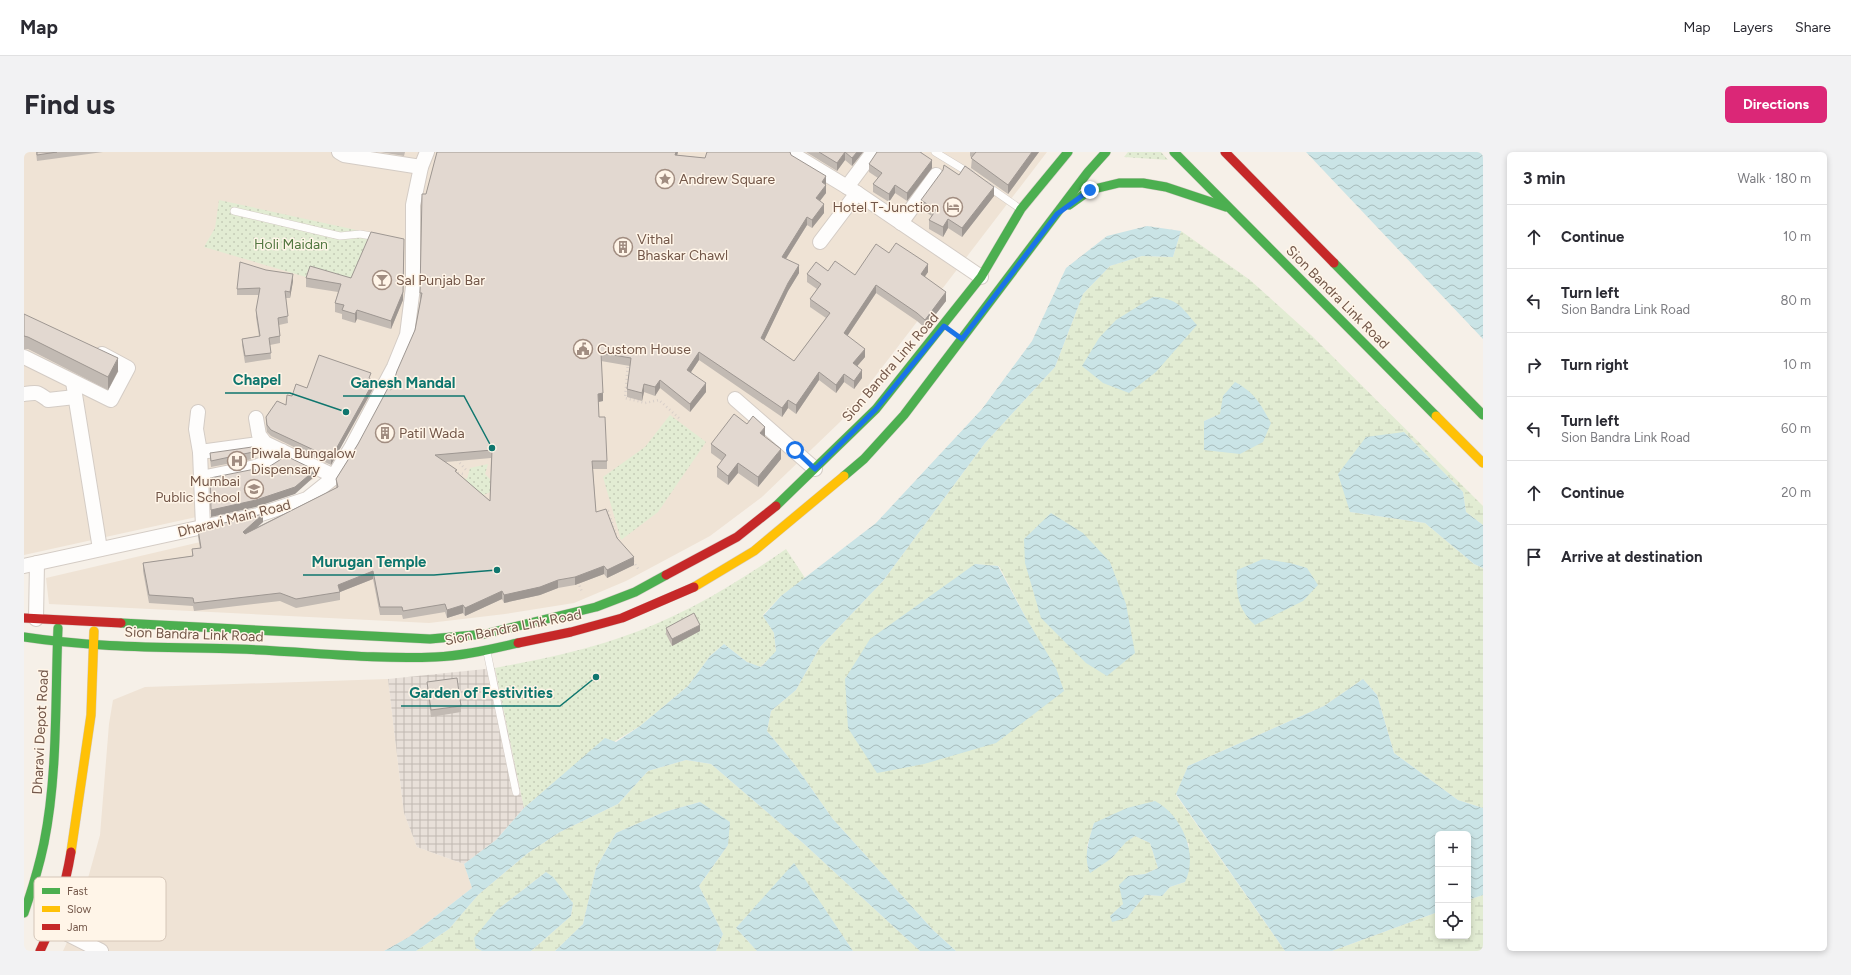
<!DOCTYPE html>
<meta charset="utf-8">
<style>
:root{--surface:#fff;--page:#f2f2f3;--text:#2b2b33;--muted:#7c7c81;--line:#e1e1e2;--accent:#db2777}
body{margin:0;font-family:Figtree,sans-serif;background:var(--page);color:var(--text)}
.controls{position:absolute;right:12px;bottom:12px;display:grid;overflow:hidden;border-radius:6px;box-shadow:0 2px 6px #0003}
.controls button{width:36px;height:36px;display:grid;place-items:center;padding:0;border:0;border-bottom:1px solid var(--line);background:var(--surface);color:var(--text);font:20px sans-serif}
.stop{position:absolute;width:12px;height:12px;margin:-9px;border:3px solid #1a73e8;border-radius:50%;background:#fff}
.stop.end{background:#1a73e8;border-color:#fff;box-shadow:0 1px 4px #0008}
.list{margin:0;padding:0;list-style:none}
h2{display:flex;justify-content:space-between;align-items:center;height:52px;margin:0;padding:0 16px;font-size:17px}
h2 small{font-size:13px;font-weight:400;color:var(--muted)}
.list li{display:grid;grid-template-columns:26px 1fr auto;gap:12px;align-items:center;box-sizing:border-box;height:64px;padding:0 16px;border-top:1px solid var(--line)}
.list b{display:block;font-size:15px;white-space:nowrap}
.list p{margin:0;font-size:13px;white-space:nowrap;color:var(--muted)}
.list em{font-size:13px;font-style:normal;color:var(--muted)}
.icon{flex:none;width:22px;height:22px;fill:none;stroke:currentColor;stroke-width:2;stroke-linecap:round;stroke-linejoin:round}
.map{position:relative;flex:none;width:1459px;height:799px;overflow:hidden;border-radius:6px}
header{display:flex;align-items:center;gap:24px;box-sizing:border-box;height:56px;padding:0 20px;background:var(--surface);border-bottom:1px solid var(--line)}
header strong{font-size:19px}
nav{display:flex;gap:22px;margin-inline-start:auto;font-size:14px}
.intro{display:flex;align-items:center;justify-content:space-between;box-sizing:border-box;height:96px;padding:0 24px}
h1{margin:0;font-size:28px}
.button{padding:10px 18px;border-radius:6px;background:var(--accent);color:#fff;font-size:14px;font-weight:700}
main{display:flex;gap:24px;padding:0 24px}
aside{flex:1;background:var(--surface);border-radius:6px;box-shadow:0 2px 6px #0003}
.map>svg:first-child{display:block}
</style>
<header>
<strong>Map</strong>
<nav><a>Map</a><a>Layers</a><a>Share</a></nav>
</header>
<div class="intro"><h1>Find us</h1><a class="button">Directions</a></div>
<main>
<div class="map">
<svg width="1459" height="799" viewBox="0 0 1459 799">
<defs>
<pattern id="industrial-grid" width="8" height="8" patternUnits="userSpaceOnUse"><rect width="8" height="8" fill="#e8e0d9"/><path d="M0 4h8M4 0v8" fill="none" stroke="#c0b8b2"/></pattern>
<pattern id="grass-dots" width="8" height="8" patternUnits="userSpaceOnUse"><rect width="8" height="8" fill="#e2ecd3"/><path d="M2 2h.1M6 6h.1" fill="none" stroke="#c5ccb7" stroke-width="1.8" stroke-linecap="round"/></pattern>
<pattern id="wetland-marsh" width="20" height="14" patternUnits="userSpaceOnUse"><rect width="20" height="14" fill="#e2ecd3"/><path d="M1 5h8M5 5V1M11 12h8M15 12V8" fill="none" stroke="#c5ccb7"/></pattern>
<pattern id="water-waves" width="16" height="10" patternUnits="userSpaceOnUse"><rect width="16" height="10" fill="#cae4e6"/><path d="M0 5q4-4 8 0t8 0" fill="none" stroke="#a8bcbc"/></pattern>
</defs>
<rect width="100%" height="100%" fill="#f6f0e8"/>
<!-- residential -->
<g fill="#efe3d5">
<path d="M0 0H399L383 169 366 211 326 280 296 324 245 349 0 403Z"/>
<path d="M410 0H1023L817 269 738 345 686 384 602 429 550 451 481 462 405 471 25 452 22 426 245 374 295 351 336 307 388 181 394 48Z"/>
<path d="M364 527 380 661 393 695 440 712 448 736 385 785 360 799H39L51 773 76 683 85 572 89 548 121 535Z"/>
</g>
<!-- industrial -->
<path fill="url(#industrial-grid)" d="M471 516 500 656 472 688 440 712 393 695 380 661 364 527Z"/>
<!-- grass -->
<g fill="url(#grass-dots)">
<path d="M1104 0H1137L1144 8 1100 5Z"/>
<path d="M195 48 346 81 327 128 284 118 282 125 180 95 191 76Z"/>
<path d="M646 263 682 290 634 360 597 388 579 325 621 295Z"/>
<path d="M464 312 461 322 467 328 471 338 457 344 439 326 443 327 446 316Z"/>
<path d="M762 397 781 426 757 444 739 463 750 481 752 500 736 515 723 510 700 492 686 504 664 534 616 574 548 615 500 656 471 516C512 508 555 500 595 486 655 466 710 433 762 397Z"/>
</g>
<!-- wetland -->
<g fill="url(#wetland-marsh)" fill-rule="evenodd">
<path d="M1157 79 1226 128 1287 183 1459 354V373L1442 360 1439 340 1380 280 1326 360 1401 371 1450 412 1459 416V656L1434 648 1370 601 1353 543 1339 527 1300 554 1164 614 1152 643 1261 799H932L909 778 808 666 771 613 743 579 747 559 772 538 796 495 859 429 961 291 1031 215 1059 142 1086 114 1118 104 1149 105ZM1129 145 1157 192 1114 156ZM1196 262 1180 298V269ZM951 412 975 414 1002 466ZM1070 671 1165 691 1161 730 1146 735 1138 744 1121 743 1103 766 1087 764 1099 752 1104 724 1121 722 1134 716 1126 691 1111 684 1102 689 1088 706 1064 716 1063 694Z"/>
<path d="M662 608 687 612 779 691 896 799H829L770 712 712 776 733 799H692L699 782 675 734 704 693 676 650 640 660 592 681 572 716 559 772 531 799H507L547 764 549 751 522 720 473 758 452 796 458 799H392L425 777 454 743 504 701 536 680 594 652 624 619Z"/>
<path d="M1459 743V799H1308L1414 760V784H1444V748Z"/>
</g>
<!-- water -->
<g fill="url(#water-waves)">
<path d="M1282 0H1459V187Z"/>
<path d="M1123 74 1157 79 1149 105 1118 104 1086 114 1059 142 1031 215 961 291 859 429 796 495 772 538 747 559 743 579 771 613 808 666 909 778 932 799H896L779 691 687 612 662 608 624 619 594 652 536 680 504 701 454 743 425 777 392 799H360L385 785 448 736 440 712 472 688 500 656 581 586 592 590 616 574 664 534 686 504 700 492 723 510 737 515 752 499 750 481 739 464 757 444 852 371 958 257 1008 189 1042 116 1083 84Z"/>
<path d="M1129 145C1154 146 1158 156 1173 173L1132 220 1105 241 1079 231 1058 214 1075 186 1092 168Z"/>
<path d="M1211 230C1231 241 1236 251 1247 271L1239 290 1216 302 1180 298V269L1196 262 1199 244Z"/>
<path d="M1380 280 1439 340 1442 360 1459 373V416L1450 412 1401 371 1326 360 1314 322 1342 285Z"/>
<path d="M1027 361 1059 381 1086 410 1102 452 1111 501 1083 524 1062 511 1017 466 1001 411 1000 387Z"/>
<path d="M1239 407 1266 411 1283 416 1294 433 1279 449 1231 473C1213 457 1212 440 1213 418Z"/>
<path d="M951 412 974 414 1002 466 1032 516 1040 539 972 591 900 612 853 621 824 576 821 527 846 487Z"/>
<path d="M1339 527 1353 543 1370 601 1434 648 1459 656V743L1444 748V682H1414V760L1308 799H1261L1152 642 1164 614 1300 554Z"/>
<path d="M1131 649C1158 663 1175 703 1161 730L1146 735 1138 744 1121 743 1103 766 1088 770 1086 764 1099 752 1095 733 1104 724 1121 722 1134 716 1126 691 1111 684 1102 690 1088 706 1066 721C1059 705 1065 687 1070 671L1103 656Z"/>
<path d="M676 650 706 670 704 693 675 734 699 782 692 799H531L559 772 572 716 592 681 640 660Z"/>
<path d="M770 711 829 799H733L712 776Z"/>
<path d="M522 720 529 725 549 751 547 764 507 799H458L452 796 450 786 473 758Z"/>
</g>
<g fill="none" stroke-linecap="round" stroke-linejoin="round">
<defs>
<g id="lane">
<path d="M911 0 947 22"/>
<path d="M962 33 995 56"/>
<path d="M210 59 316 84 336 82 353 85"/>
<path d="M463 500 492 640"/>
</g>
<g id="street">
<path d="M315 0 320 3 397 15"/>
<path d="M772 4 833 41 957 125"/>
<path d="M823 35 849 0"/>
<path d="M877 71 912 23"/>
<path d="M796 90 833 41"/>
<path d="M0 205 87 248 104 216 78 202"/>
<path d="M49 230 76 397"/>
<path d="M0 242C14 240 13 240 24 248L51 245"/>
<path d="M711 247 791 317"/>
<path d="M174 260 172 277 176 300 179 375"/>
<path d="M232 266 235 283 241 291 310 324"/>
<path d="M176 300 241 291"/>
<path d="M177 326 231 315 244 310 258 299"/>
<path d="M0 414 234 363 283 347 308 327 327 296 370 215 383 183 389 135V53L397 15 403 0"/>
<path d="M12 467 13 411"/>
<path d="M28 774 77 799"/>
</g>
<g id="fast">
<path d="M1150 0 1412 264"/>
<path d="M1045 53 1066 38 1095 31H1119L1142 35 1202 55"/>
<path d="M1310 111 1459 263"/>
<path d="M820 324 840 307 880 263 1064 20 1082 0"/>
<path d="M752 354 852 257 957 125 997 57 1044 0"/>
<path d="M97 471 406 487 461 482 572 455 611 440 642 423"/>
<path d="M0 485C71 496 143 495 214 497 280 499 345 508 411 505 439 504 467 497 494 491"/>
<path d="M0 761C8 738 15 715 20 691 34 621 31 547 34 476"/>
</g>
<g id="slow">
<path d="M1412 264 1459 311"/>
<path d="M670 435 730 399 820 324"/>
<path d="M47 700 67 563 70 479"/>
</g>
<g id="jam">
<path d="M1201 0 1310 111"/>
<path d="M642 423 713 385 752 354"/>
<path d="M0 466 97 471"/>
<path d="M494 491 547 480 598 466 670 435"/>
<path d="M16 799C32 766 41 736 47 700"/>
</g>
</defs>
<!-- lane casing -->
<use href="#lane" stroke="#d4ccc5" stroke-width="8"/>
<!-- street casing -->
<use href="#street" stroke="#d4ccc5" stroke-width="16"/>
<!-- fast casing -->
<use href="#fast" stroke="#d5cbc5" stroke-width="10"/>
<!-- slow casing -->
<use href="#slow" stroke="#d5cbc5" stroke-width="10"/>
<!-- jam casing -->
<use href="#jam" stroke="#d5cbc5" stroke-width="10"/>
<!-- path -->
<g stroke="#d8cfc9" stroke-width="2.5" stroke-dasharray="1 3" stroke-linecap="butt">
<path d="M604 211 601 246 621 251 635 248 657 268"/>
<path d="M433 308 443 319"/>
<path d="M430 320 439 322"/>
<path d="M580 360 584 359 594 388"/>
<path d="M609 409 615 418"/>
<path d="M554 430 558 440"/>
</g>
<!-- lane -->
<use href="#lane" stroke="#fefdfc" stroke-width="7"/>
<!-- street -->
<use href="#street" stroke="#fefdfc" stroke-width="14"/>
<!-- fast -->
<use href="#fast" stroke="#4caf50" stroke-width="9"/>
<!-- slow -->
<use href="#slow" stroke="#ffc107" stroke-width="9"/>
<!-- jam -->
<use href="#jam" stroke="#c62828" stroke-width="9"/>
</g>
<!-- wall -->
<g fill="#c2bab3" fill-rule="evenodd">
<path d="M12 0H79L13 9Z"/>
<path d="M356 0H381L380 4Z"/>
<path d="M413 0H654L653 3 681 6 767 3 802 32V41L796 49 800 61 788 76 783 73 762 107 775 121 764 139 740 188 770 209 802 166 786 155V147L793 137 783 130V122L804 119 831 123 865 101 904 120 901 124 922 149 901 176 893 169 852 141 823 184 841 205 833 214 838 226 830 237 820 230 812 241 795 228 772 262 764 256 758 265 675 208 667 220 682 240 666 260 636 236 631 244 620 240 618 249 603 245V237L606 214 577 209 579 249 574 250 575 265 583 309V317H569L572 360 593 386 610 413 583 426 580 422 551 433 534 436 516 443 480 451 478 447 441 464 439 461 423 466 421 460 379 467 378 463H356L349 427 316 440V448L272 456 256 449 170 459 169 454 125 451 119 419V411L168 404V397L176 396 174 385V377L239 370 233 375 312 336V327L334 292 367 238 391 178 396 149V141L402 42ZM467 306 466 349 433 321 422 310Z"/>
<path d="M782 0H839L828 14 821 8 813 19Z"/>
<path d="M898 0V1L908 16 883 49 871 41 865 50 849 40V32L854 26 845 20V12Z"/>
<path d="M946 0H1015L984 42 947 16 948 6 946 4Z"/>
<path d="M970 44 938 85 924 76 919 85 905 77V68L908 64 897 58V48Z"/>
<path d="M286 114 379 148 367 177 333 167 331 171 318 167V162L311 160V151L314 140 282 135V126Z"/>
<path d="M269 129 266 146H262L264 171 255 173 256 184V191L246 193 247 207 221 211 218 193V187L235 184 232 165V158L235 143H213V137Z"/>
<path d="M0 162 94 219 84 238 4 197H0Z"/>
<path d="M347 227 350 235 307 313 247 284 243 280 242 272V265L262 253 268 244 283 236Z"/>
<path d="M741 285 757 307 734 335 714 321 704 333 693 325V315L698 309 687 301V292Z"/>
<path d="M229 300V307L187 315 186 307V301Z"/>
<path d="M642 476 676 479 648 494 642 482Z"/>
<path d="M403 530 437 554V560L407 565 403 537Z"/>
</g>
<!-- shaded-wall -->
<g fill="#9e9792">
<path d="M652 0H654L651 11V3Z"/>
<path d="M821 0V8L813 19V11Z"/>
<path d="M833 0H839L828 14V6Z"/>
<path d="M1008 0H1015L984 42V33Z"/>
<path d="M908 8V16L883 49V41Z"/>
<path d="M802 24V32L798 38V30Z"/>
<path d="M802 33V41L792 54V46Z"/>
<path d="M871 33V41L865 50V42Z"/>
<path d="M970 35V44L938 85V76Z"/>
<path d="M800 52V61L788 76V68Z"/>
<path d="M783 65V73L758 113V105Z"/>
<path d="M924 67V76L919 85V75Z"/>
<path d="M380 95 379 148 367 177V169Z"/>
<path d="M904 112V120L897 130V122Z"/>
<path d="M775 113V121L764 139 737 195V186L764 131Z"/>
<path d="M269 122V129L266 146V140Z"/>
<path d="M852 133V141L820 189V181Z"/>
<path d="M922 140V149L901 176V168Z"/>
<path d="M333 158V167L331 171V162Z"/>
<path d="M841 197V205L829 219V211Z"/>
<path d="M675 200V208L663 226V218Z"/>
<path d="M94 206V219L84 238V225Z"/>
<path d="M838 218V226L830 237V229Z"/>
<path d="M795 220V228L772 262V253Z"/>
<path d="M820 222V230L812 241V233Z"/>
<path d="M636 228V236L631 244V235Z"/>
<path d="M350 229V235L307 313V306Z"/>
<path d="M682 231V240L666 260V252Z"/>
<path d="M620 232V240L618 249V241Z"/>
<path d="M579 241V249L574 250V242Z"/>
<path d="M764 248V256L758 265V256Z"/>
<path d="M741 275V285L736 291V281Z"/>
<path d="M757 297V307L734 335V325Z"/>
<path d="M714 311V321L704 333V324Z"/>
<path d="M291 318V324L271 342 232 355 187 365V358Z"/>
<path d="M239 362V370L219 388V380Z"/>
<path d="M610 405V413L583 426V418Z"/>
<path d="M580 414V422L551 433V425Z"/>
<path d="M349 419V427L316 440 314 433Z"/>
<path d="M534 428V436L516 443 480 451V443Z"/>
<path d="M478 439V447L441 464V456Z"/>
<path d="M439 453V461L423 466V458Z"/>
<path d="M676 473V479L648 494V487Z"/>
</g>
<!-- building -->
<g fill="#e2d8d0" stroke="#9e9792" fill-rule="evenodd">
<path d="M13 0H33L13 3Z"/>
<path d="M413 0H652L651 3 681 6 683 0H766L767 3 802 24 798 30 802 33 792 46 800 52 788 68 783 65 758 105 775 113 764 131 737 186 770 209 806 161 786 147 797 132 783 122 792 110 804 119 811 109 831 123 852 92 865 101 872 91 904 112 897 122 922 140 901 168 893 161 852 133 820 181 841 197 829 211 838 218 830 229 820 222 812 233 795 220 772 253 764 248 758 256 675 200 663 218 682 231 666 252 636 228 631 235 620 232 618 241 603 237 607 206 577 201 579 241 574 242 575 265H581L583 309H568L572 360 582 357 593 386 610 405 583 418 580 414 551 425 534 428 516 435 480 443 478 439 441 456 439 453 423 458 421 452 379 459 378 455H356L349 419 314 433 316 440 272 447 256 441 170 451 169 446 125 443 119 411 169 404 168 397 177 396 174 377 239 362 219 380 221 382 314 335 312 327 334 292 364 236 367 238 373 219 391 178 398 141H396L398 42H402ZM468 298 466 349 431 319 433 318 411 303Z"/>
<path d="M795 0H821L813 11Z"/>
<path d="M821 0H833L828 6Z"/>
<path d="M853 0H896L908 8 883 41 871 33 865 42 849 32 858 21 845 12Z"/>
<path d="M952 0H1008L984 33 947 6Z"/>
<path d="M920 13 935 23 941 14 970 35 938 76 924 67 919 75 905 68 912 58 897 48 919 18Z"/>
<path d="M347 80 380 87 379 140 367 169 333 158 331 162 318 158 320 153 311 151 317 132 282 126 286 114 327 126Z"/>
<path d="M216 110 242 118 269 122 266 140 261 139 264 164 254 166 256 184 245 186 247 201 221 204 218 187 236 184 232 158 236 136 213 137Z"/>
<path d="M0 162 94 206 84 225 4 185 0 184Z"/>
<path d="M295 203 347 221 345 226 350 229 307 306 247 278 243 273 242 265 253 249 262 253 263 243 268 244 272 232 283 236Z"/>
<path d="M710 262 723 272 729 264 741 275 736 281 757 297 734 325 714 311 704 324 693 315 702 303 687 292Z"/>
<path d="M228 295 229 300 187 309 186 301Z"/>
<path d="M262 304 291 318 271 335 232 348 187 358 186 326 231 317 232 323Z"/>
<path d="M670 461 676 473 648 487 642 476Z"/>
<path d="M433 526 437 554 407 558 403 530Z"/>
</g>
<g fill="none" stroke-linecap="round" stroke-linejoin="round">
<!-- route -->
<path stroke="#1a73e8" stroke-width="5" d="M771 298 791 317 852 257 920 174 938 187 1033 62 1066 38"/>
</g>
<!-- icons -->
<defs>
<symbol id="sight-ring" viewBox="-11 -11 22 22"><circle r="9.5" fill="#fff5e8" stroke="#a18d81" stroke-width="1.5"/><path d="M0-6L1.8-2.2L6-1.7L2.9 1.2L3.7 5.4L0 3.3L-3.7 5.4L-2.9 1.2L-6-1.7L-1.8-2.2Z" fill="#a18d81"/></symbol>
<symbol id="hotel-ring" viewBox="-11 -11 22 22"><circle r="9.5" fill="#fff5e8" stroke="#a18d81" stroke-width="1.5"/><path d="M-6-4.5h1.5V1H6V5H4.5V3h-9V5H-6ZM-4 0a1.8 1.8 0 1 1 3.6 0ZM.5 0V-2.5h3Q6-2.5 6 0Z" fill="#a18d81"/></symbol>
<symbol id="building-ring" viewBox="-11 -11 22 22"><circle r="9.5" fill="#fff5e8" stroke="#a18d81" stroke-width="1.5"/><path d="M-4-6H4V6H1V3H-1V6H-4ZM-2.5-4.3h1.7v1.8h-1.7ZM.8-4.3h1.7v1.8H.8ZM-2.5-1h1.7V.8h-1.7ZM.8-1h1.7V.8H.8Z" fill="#a18d81"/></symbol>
<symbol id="bar-ring" viewBox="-11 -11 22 22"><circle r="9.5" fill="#fff5e8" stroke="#a18d81" stroke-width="1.5"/><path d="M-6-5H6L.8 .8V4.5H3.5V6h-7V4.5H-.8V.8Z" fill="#a18d81"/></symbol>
<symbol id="civic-ring" viewBox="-11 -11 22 22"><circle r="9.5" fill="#fff5e8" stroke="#a18d81" stroke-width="1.5"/><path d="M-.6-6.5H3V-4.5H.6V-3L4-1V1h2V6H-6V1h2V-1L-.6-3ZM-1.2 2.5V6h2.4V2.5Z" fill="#a18d81"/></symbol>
<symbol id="hospital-ring" viewBox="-11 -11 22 22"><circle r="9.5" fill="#fff5e8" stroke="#a18d81" stroke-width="1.5"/><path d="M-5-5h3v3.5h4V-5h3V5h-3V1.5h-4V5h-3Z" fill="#a18d81"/></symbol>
<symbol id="school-ring" viewBox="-11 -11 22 22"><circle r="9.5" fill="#fff5e8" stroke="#a18d81" stroke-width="1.5"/><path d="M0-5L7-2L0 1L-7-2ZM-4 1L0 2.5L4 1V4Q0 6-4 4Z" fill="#a18d81"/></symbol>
</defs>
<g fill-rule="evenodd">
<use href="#sight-ring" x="630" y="16" width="22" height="22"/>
<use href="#hotel-ring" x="918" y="44" width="22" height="22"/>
<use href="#building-ring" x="588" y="84" width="22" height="22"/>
<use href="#bar-ring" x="347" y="117" width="22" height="22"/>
<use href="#civic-ring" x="548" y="186" width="22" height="22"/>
<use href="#building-ring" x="350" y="270" width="22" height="22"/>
<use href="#hospital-ring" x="202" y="298" width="22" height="22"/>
<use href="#school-ring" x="219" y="326" width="22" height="22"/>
</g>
<g text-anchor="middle" stroke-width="3" stroke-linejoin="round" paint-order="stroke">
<!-- poi labels -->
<g font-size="14" fill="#735749" stroke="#fff5e8" text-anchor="start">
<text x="655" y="32">Andrew Square</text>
<text x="915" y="60" text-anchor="end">Hotel T-Junction</text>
<text x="613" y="92">Vithal<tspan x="613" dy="16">Bhaskar Chawl</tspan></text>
<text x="372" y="133">Sal Punjab Bar</text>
<text x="573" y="202">Custom House</text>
<text x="375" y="286">Patil Wada</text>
<text x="227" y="306">Piwala Bungalow<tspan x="227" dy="16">Dispensary</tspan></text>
<text x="216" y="334" text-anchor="end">Mumbai<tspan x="216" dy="16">Public School</tspan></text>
</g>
<!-- park labels -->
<g font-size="14" fill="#527841" stroke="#fff5e8">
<text x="267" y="97">Holi Maidan</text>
</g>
<!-- street labels -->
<g font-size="14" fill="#735749" stroke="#fff5e8">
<text transform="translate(1314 145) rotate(45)" y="5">Sion Bandra Link Road</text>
<text transform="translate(866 215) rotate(-49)" y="5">Sion Bandra Link Road</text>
<text transform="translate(210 366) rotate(-14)" y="5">Dharavi Main Road</text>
<text transform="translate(489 475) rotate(-11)" y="5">Sion Bandra Link Road</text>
<text transform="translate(170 482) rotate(2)" y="5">Sion Bandra Link Road</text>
<text transform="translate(16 580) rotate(-87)" y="5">Dharavi Depot Road</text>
</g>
</g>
<!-- legend -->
<rect x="10" y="725" width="132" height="64" rx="6" fill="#fff5e8" stroke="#d5c6b8" stroke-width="1"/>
<rect x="18" y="736" width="18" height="6" fill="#4caf50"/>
<rect x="18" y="754" width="18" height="6" fill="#ffc107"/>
<rect x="18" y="772" width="18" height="6" fill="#c62828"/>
<g font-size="11" fill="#735749">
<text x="43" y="743">Fast</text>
<text x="43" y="761">Slow</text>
<text x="43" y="779">Jam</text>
</g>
<!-- callouts -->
<path fill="none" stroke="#0f766e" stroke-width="1.5" d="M322 260L266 241H201M468 296L440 244H319M473 418L410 423H279M572 525L536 554H377"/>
<g fill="#0f766e" stroke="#fff5e8" stroke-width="1.5">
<circle cx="322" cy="260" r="4"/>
<circle cx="468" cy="296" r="4"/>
<circle cx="473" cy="418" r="4"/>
<circle cx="572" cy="525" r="4"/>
</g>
<g font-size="15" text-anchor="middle" font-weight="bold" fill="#0f766e" stroke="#fff5e8" stroke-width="3" stroke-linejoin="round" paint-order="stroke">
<text x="233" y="233">Chapel</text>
<text x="379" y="236">Ganesh Mandal</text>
<text x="345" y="415">Murugan Temple</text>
<text x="457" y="546">Garden of Festivities</text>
</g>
</svg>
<div class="controls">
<button>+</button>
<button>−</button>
<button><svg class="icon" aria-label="locate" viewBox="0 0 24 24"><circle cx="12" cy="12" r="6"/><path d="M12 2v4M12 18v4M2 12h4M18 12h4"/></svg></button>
</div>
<div class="stop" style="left:771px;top:298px"></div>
<div class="stop end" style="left:1066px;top:38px"></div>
</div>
<aside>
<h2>3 min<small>Walk · 180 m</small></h2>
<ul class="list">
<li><svg class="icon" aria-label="ahead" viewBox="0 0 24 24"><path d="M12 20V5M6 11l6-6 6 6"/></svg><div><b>Continue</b></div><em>10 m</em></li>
<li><svg class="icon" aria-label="left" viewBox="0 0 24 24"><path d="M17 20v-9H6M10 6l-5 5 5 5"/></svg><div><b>Turn left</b><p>Sion Bandra Link Road</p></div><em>80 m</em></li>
<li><svg class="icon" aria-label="right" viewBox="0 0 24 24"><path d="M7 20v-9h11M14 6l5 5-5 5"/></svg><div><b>Turn right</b></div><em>10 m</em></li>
<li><svg class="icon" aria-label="left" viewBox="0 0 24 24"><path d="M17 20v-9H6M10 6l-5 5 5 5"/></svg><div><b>Turn left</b><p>Sion Bandra Link Road</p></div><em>60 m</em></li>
<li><svg class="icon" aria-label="ahead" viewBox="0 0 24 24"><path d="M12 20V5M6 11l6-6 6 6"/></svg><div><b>Continue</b></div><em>20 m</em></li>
<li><svg class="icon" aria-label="arrive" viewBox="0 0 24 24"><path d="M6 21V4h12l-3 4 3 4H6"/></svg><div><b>Arrive at destination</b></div></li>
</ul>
</aside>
</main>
